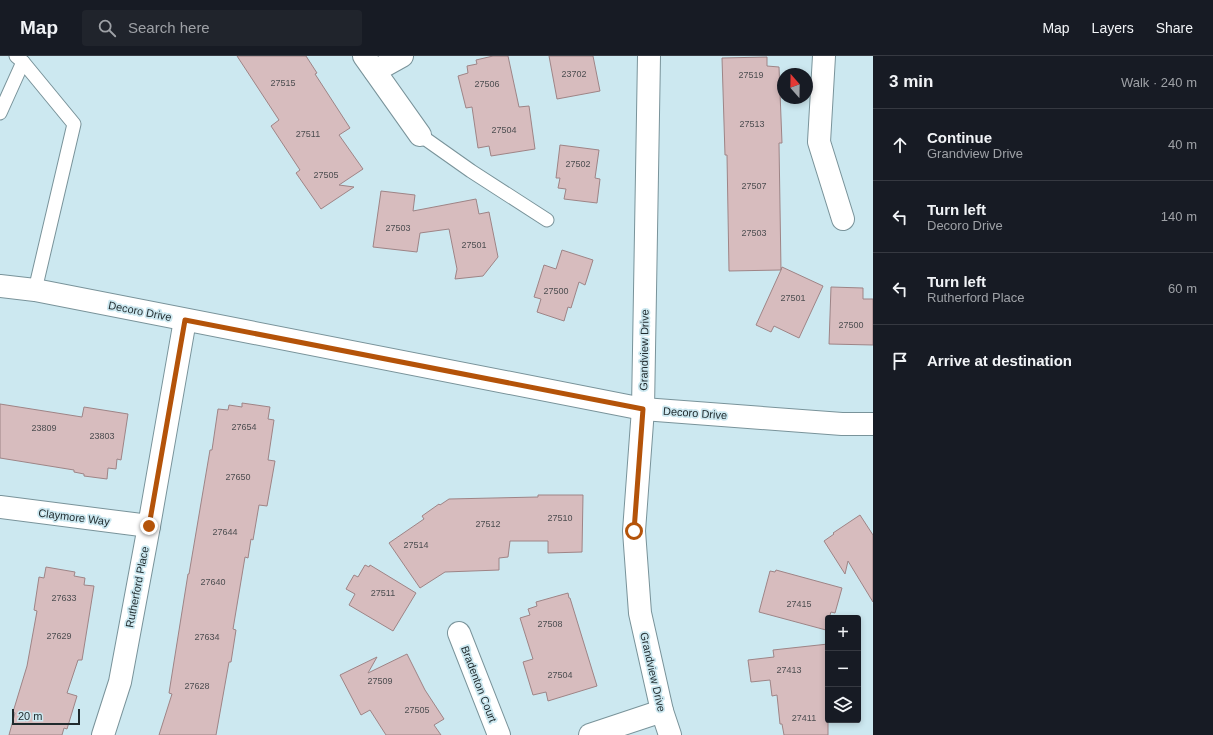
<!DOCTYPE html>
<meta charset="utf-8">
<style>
:root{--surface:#171b24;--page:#20242c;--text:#f1f3f6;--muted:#9ea1a6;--line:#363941}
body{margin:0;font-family:Arial,sans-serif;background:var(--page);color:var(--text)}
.controls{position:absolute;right:12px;bottom:12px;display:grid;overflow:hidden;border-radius:4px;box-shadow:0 2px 6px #0003}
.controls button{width:36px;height:36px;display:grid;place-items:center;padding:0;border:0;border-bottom:1px solid var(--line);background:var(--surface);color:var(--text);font:20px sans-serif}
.compass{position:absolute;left:777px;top:12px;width:36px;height:36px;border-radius:50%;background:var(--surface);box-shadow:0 2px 6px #0003;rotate:340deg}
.scale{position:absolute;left:12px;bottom:10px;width:68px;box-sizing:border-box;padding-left:4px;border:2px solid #1f2a2d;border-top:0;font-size:11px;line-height:14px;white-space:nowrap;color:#1f2a2d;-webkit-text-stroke:3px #cce8f0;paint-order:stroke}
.stop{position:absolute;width:12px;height:12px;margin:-9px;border:3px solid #b45309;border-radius:50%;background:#fff}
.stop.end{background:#b45309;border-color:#fff;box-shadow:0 1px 4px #0008}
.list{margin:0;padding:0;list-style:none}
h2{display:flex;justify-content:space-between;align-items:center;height:52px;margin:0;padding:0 16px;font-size:17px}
h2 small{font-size:13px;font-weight:400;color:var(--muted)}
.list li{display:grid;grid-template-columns:26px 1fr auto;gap:12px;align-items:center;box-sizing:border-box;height:72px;padding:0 16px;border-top:1px solid var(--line)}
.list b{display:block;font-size:15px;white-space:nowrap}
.list p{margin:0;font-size:13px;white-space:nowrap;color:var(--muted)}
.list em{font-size:13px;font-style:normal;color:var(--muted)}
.icon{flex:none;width:22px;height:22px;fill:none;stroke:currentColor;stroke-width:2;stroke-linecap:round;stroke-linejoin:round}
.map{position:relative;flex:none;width:873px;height:679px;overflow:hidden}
header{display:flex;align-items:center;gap:24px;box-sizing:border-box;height:56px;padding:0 20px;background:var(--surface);border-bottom:1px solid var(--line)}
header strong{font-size:19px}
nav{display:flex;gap:22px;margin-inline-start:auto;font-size:14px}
.search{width:280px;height:36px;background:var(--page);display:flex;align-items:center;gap:10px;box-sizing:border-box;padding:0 14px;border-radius:4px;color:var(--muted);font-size:15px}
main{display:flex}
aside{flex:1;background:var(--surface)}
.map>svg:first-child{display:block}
</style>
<header>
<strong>Map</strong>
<div class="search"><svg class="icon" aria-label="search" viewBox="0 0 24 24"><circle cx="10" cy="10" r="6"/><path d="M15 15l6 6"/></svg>Search here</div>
<nav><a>Map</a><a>Layers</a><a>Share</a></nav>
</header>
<main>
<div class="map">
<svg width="873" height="679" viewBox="0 0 873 679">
<rect width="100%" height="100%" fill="#cce8f0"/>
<!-- building -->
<g fill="#d7bcbe" stroke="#9e8486">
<path d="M237 0H306L317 17 315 18 350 72 339 79 363 113 339 129 354 131 321 153 296 117 300 114 271 70 279 64Z"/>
<path d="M493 0H508L519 51 529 50 535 93 491 100 489 90 478 92 472 51 466 52 458 20 468 17 467 10 477 8 476 4Z"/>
<path d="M549 0H593L600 35 557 43Z"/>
<path d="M767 1V10L779 11 782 87H779L781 214 782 211 823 230 799 282 774 270 771 276 756 269 781 214 729 215 727 99H725L722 2Z"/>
<path d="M560 89 599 94 595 122 600 123 597 147 564 143 566 133 558 132 560 122H556Z"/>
<path d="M381 135 415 139 413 155 476 143 479 158 489 156 498 201 483 220 455 223 457 213 449 173 420 177 417 196 373 191Z"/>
<path d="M562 194 593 204 585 229 579 226 571 252 568 251 564 265 537 256 541 243 534 241 544 209 556 213Z"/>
<path d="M831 231 863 232V243H873V289L829 288Z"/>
<path d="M242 347 270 351 268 363 274 364 268 404 275 405 267 450 259 449 253 484 251 483 248 502 245 501 233 573 236 574 231 606H229L216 679H159L172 638 169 637 188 518H189L210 394H212L218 353 228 354 229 349 242 351Z"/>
<path d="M0 348 82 361 84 351 128 358 121 404 117 403 116 413 108 412 107 423 84 420V418L74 416V414L0 402Z"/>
<path d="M538 439H583L582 496 548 497V485H510L508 501 499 502V514L445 516 420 532 389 487 424 463 422 460 439 448 440 449 449 443 538 441Z"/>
<path d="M860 459 873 479V546L848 505 845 518 824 485 834 478 833 477Z"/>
<path d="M365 509 369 511 370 509 416 537 393 575 349 549 355 538 346 533 354 519 358 521Z"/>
<path d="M46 511 75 516 74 520 85 522 84 529 94 530 82 604H78L67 637 77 640 67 673 64 672 62 679H9L15 657 13 656 27 610 37 555 34 554 39 521 44 522Z"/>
<path d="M776 514 842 532 835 557 831 556 829 562H828L826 574 759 556 770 515 775 516Z"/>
<path d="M568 537 569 542H570L597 630 548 645 546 636 533 639 523 606 533 603 520 562 530 559 528 553 537 550 536 546Z"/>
<path d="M828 588V679H784L782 668H780L777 639 772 640 770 624 751 626 748 604 774 601 773 594Z"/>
<path d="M407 598 425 634 444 663 434 669 441 679H386L370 654 361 659 340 619 377 601 368 617Z"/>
</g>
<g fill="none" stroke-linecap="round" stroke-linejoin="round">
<defs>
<g id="lane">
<path d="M16 0 23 6 74 68 35 234"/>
<path d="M0 57 23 6"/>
<path d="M420 79 471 115 547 164"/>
</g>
<g id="street">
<path d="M364 0 420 79"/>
<path d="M824 0 819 86 843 163"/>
<path d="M375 15 402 0"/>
<path d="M0 451 149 470"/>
<path d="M459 577 499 679"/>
<path d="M103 679 120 626 149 470 185 264"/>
<path d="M590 679 662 655"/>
</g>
<g id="secondary">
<path d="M649 0 643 353 634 475 640 557 662 655 670 679"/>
<path d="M0 230 35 234 643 353 842 368H873"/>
</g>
</defs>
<!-- lane casing -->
<use href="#lane" stroke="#79939a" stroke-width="15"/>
<!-- street casing -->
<use href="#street" stroke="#79939a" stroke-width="24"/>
<!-- secondary casing -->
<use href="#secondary" stroke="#79939a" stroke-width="24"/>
<!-- lane -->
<use href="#lane" stroke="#fff" stroke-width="13"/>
<!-- street -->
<use href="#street" stroke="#fff" stroke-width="22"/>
<!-- secondary -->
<use href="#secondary" stroke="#fff" stroke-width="22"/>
</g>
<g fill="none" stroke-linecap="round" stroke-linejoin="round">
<!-- route -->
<path stroke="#b45309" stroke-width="5" d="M149 470 185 264 643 353 634 475"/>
</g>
<g text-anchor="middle" stroke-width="3.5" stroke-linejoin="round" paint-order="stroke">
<!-- number labels -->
<g font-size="9" fill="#4d4e51">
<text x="574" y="21">23702</text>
<text x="751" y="22">27519</text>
<text x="283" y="30">27515</text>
<text x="487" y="31">27506</text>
<text x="752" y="71">27513</text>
<text x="504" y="77">27504</text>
<text x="308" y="81">27511</text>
<text x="578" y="111">27502</text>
<text x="326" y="122">27505</text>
<text x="754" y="133">27507</text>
<text x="398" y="175">27503</text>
<text x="754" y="180">27503</text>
<text x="474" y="192">27501</text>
<text x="556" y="238">27500</text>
<text x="793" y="245">27501</text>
<text x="851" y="272">27500</text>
<text x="244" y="374">27654</text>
<text x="44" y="375">23809</text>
<text x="102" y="383">23803</text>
<text x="238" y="424">27650</text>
<text x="560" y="465">27510</text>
<text x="488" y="471">27512</text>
<text x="225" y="479">27644</text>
<text x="416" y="492">27514</text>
<text x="213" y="529">27640</text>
<text x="383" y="540">27511</text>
<text x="64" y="545">27633</text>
<text x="799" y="551">27415</text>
<text x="550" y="571">27508</text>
<text x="59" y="583">27629</text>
<text x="207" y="584">27634</text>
<text x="789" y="617">27413</text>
<text x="560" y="622">27504</text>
<text x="380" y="628">27509</text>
<text x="197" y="633">27628</text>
<text x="417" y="657">27505</text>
<text x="804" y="665">27411</text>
</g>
<!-- street labels -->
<g font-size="11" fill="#1f2a2d" stroke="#cce8f0">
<text transform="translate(140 255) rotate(11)" y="4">Decoro Drive</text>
<text transform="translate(644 294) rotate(-89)" y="4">Grandview Drive</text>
<text transform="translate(695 357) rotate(4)" y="4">Decoro Drive</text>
<text transform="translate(74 461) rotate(7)" y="4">Claymore Way</text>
<text transform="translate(137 531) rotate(-79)" y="4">Rutherford Place</text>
<text transform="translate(653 616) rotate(77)" y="4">Grandview Drive</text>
<text transform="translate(479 628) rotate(69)" y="4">Bradenton Court</text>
</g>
</g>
</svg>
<div class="controls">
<button>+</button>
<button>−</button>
<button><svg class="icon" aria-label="layers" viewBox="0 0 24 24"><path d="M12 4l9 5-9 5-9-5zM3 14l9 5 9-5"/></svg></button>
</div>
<svg class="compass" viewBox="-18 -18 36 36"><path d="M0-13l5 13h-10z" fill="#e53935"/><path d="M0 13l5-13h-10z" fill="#9ea1a6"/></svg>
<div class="scale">20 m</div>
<div class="stop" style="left:634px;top:475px"></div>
<div class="stop end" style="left:149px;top:470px"></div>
</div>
<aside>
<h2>3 min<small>Walk · 240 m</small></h2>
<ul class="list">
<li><svg class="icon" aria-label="ahead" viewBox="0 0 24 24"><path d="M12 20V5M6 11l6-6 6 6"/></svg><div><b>Continue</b><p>Grandview Drive</p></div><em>40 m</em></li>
<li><svg class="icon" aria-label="left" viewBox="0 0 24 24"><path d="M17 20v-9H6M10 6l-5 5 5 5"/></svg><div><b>Turn left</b><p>Decoro Drive</p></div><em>140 m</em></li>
<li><svg class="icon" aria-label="left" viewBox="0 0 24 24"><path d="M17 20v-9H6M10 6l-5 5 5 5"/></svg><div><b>Turn left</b><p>Rutherford Place</p></div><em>60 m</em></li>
<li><svg class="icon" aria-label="arrive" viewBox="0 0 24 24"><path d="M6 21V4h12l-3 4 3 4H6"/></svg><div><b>Arrive at destination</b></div></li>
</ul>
</aside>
</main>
